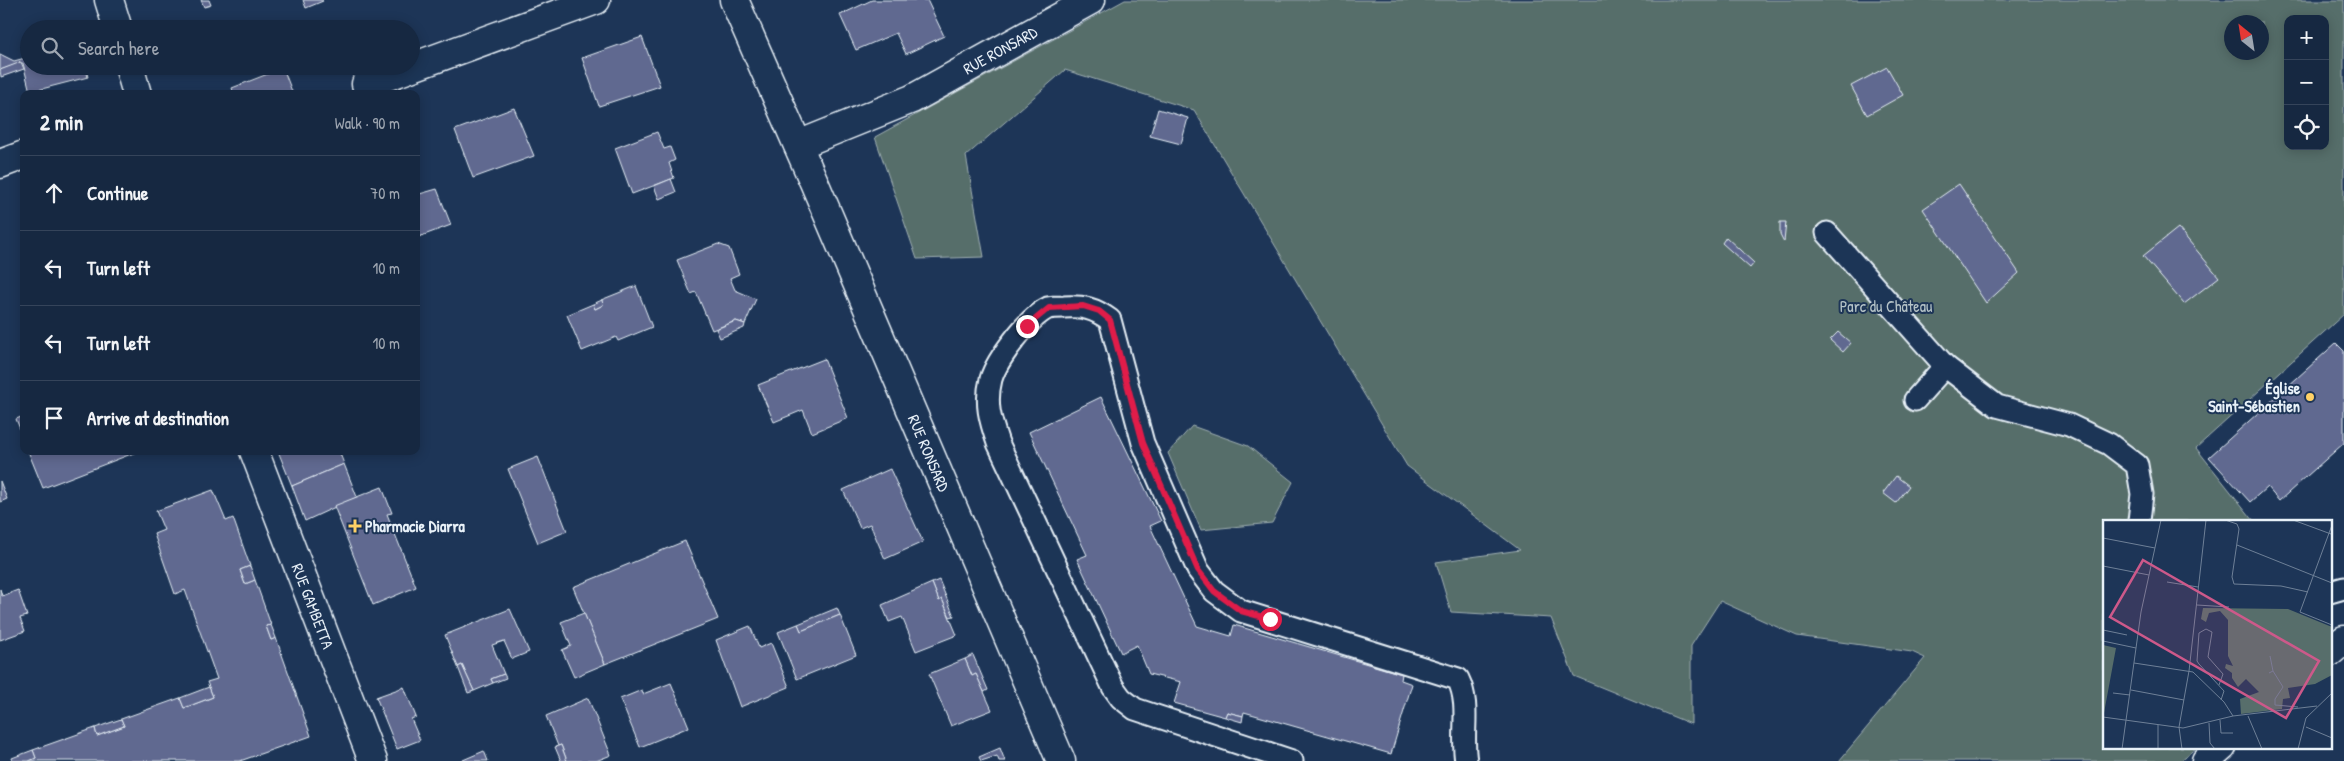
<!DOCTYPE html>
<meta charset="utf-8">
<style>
:root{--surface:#162841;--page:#1f3048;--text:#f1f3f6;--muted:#9ea6b1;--line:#35445a}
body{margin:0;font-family:"Patrick Hand",sans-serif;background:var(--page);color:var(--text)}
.controls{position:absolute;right:15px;top:15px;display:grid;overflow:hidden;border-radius:10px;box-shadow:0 2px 12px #0003}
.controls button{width:45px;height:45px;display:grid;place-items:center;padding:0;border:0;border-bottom:1px solid var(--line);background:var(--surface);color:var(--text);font:25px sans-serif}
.compass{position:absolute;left:2224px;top:15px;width:45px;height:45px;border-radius:50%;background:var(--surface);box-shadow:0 2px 12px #0003;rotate:330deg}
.stop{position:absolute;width:15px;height:15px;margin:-11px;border:4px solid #e11d48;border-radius:50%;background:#fff}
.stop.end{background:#e11d48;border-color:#fff;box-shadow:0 1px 5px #0008}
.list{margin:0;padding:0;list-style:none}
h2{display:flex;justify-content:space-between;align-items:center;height:65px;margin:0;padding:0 20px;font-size:21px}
h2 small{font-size:16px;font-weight:400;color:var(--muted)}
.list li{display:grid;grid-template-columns:32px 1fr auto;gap:15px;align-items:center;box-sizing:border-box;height:75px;padding:0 20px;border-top:1px solid var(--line)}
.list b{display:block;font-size:19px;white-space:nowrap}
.list em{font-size:16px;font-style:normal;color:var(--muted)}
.icon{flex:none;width:28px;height:28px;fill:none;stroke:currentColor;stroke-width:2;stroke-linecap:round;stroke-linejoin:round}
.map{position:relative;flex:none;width:2344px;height:761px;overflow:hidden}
.search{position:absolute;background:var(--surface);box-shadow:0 2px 12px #0003;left:20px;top:20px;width:400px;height:55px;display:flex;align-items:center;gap:12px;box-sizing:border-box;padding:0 18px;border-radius:28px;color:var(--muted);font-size:19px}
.panel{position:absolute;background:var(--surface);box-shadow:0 2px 12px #0003;left:20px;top:90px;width:400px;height:365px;border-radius:10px}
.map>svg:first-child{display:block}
</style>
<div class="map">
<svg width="2344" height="761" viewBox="0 0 2344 761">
<rect width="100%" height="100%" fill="#1d3557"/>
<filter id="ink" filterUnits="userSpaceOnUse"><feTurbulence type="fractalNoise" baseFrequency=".02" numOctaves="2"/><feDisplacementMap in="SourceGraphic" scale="10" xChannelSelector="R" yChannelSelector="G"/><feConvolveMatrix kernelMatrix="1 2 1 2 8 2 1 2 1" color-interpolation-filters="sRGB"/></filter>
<g filter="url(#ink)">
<!-- green -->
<g fill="#576e6b" stroke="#a0b0b2" fill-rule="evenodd">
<path d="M1125 0H2344V314L2196 448 2254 521H2104V747H2197L2180 761H1839L1925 658 1912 652 1797 636 1720 601 1691 646V724L1574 676 1551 618 1451 612 1436 562 1520 550 1407 466 1194 110 1065 70 966 156 984 257 917 259 875 137ZM2288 19H2325V146H2288ZM2232 22H2262V52H2232Z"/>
<path d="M1192 426 1248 446 1293 482 1272 523 1201 530 1168 453Z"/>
</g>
<!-- building -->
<g fill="#606990" stroke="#e8f1f8">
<path d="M201 0H209L211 5 204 7Z"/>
<path d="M303 0H322L323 1 306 8Z"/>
<path d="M872 0H927L944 36 906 54 896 33 856 50 840 15Z"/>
<path d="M642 37 660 86 599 106 582 58Z"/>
<path d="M0 54 14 61 29 57V66H85L88 77 30 92 23 63 0 70Z"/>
<path d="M21 62 24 69 1 77 0 70Z"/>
<path d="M1887 67 1903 95 1867 115 1851 86Z"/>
<path d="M283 68 293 94H234L232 88Z"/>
<path d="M514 108 534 156 473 178 455 130Z"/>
<path d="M1158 109 1188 118 1181 144 1150 136Z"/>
<path d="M657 132 664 149 670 147 675 160 669 163 674 178 632 194 615 148Z"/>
<path d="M671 179 676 192 659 199 654 186Z"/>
<path d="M1959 184 2019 273 1986 303 1923 209Z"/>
<path d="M437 189 451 225 416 238V195Z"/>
<path d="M1780 222H1786L1784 242 1780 234Z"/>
<path d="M2178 228 2219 277 2184 304 2143 256Z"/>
<path d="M1726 237 1754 263 1750 268 1722 243Z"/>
<path d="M718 244 729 248 739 274 730 278 735 290 756 299 745 324 736 321 712 330 696 292 691 294 677 260Z"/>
<path d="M636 286 652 327 618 341 616 337 582 351 567 315 593 304 595 309 603 305 601 300Z"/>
<path d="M602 300 603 305 595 309 593 304Z"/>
<path d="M736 321 745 324 744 328 720 338 716 329Z"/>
<path d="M1838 332 1851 343 1843 352 1830 340Z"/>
<path d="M2336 343 2344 351V443L2279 501 2267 487 2250 502 2209 457Z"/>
<path d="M824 359 848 418 812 433 803 410 774 422 758 385Z"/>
<path d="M1101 397 1161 521 1150 526 1197 626 1231 636 1234 625 1402 674 1401 680 1412 684 1391 754 1244 712 1243 716 1227 712 1225 717 1174 703 1181 682 1149 674 1137 645 1121 653 1077 559 1087 555 1029 432Z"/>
<path d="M24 416V439L16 419Z"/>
<path d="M28 451H139L43 488Z"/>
<path d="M278 451H339L344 464 292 486Z"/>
<path d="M538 457 567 531 538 543 508 469Z"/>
<path d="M344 464 357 497 305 521 292 486Z"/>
<path d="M890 469 923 542 885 559 870 524 860 528 843 490Z"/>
<path d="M1896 476 1909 486 1896 503 1883 493Z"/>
<path d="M0 481 7 499 0 502Z"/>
<path d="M382 487 392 513 387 514 416 587 373 605 334 506Z"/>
<path d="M213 490 226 521 233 518 250 566 240 570 245 584 255 580 271 625 266 626 271 640 276 638 311 736 240 761H29L36 758 33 750 95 728 97 736 124 726 121 719 180 698 184 708 213 697 207 682 217 679 185 590 175 594 154 534 164 530 156 511Z"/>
<path d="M685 541 718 619 605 664 573 587Z"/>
<path d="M250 566 255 580 245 584 240 570Z"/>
<path d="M939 580 954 616 950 617 942 599 939 601 932 583Z"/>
<path d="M932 583 939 601 942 599 957 635 916 651 902 617 889 622 882 605Z"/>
<path d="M0 589 2 596 18 590 27 616 20 618 25 631 0 640Z"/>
<path d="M837 608 840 615 801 631 798 624Z"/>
<path d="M510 609 529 652 512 659 504 641 492 645 504 674 491 679 493 683 474 691 462 665 458 667 445 635Z"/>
<path d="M584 613 605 664 574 677 562 650 571 646 561 622Z"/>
<path d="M840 615 856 655 797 679 778 632 798 624 801 631Z"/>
<path d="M271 625 276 638 271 640 266 626Z"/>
<path d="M750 626 759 648 771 643 789 687 740 707 716 640Z"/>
<path d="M973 655 988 690 984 692 976 674 972 676 965 659Z"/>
<path d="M965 659 972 676 976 674 992 710 951 726 929 674Z"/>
<path d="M462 665 474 691 468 693 458 667Z"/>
<path d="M504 674 506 678 493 683 491 679Z"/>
<path d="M671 683 689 727 640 747 620 699 642 690 643 694Z"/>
<path d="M209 687 213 697 184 708 180 698Z"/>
<path d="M404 687 416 717 411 719 420 740 397 749 376 697Z"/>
<path d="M588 698 611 755 596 761H567L561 745 558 746 546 716Z"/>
<path d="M1227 712 1243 716 1242 722 1225 717Z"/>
<path d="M121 719 124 726 97 736 95 728Z"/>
<path d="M561 745 567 761H561L555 747Z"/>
<path d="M1000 748 1005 761H999L997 756 981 761 979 757Z"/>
<path d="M33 750 36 758 29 761H13L12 758Z"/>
<path d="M484 751 488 761H463V760Z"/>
</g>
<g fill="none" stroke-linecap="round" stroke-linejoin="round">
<defs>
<g id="service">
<path d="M1827 233 1945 366"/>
<path d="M1915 400 1945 366 1997 406 2069 425 2109 444 2137 465 2142 494 2139 521"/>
<path d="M2330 592 2344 588"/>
<path d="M1292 761 1135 709 1121 698 1113 687 998 443C990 420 985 403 991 379 997 359 1029 317 1048 308 1052 307 1059 307 1064 307 1083 306 1094 308 1110 320L1143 443 1198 570 1214 591 1241 611 1458 679C1471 705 1461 733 1466 761"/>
</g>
<g id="minor">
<path d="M734 0 814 182 1061 761"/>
<path d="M366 84 596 0"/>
<path d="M798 145 912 99 1091 0"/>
<path d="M0 164 24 155"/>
<path d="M2330 652 2344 640"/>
<path d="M2206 761 2222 747"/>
</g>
<g id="tertiary">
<path d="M109 0 118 29"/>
<path d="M129 66 137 94"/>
<path d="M254 451 373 761"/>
</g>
</defs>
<!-- service casing -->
<use href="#service" stroke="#e8f1f8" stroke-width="25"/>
<!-- minor casing -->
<use href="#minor" stroke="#e8f1f8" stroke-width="31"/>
<!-- tertiary casing -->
<use href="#tertiary" stroke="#e8f1f8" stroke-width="31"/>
<!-- service -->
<use href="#service" stroke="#1d3557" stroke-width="21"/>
<!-- minor -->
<use href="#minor" stroke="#1d3557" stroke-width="28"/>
<!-- tertiary -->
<use href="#tertiary" stroke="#1d3557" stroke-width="28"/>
</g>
</g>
<g fill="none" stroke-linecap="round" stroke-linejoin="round" filter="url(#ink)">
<!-- route -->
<path stroke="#e11d48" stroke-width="6" d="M1027 326 1049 308 1083 306 1099 311 1110 320 1143 443 1198 570 1214 591 1241 611 1270 619"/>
</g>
<!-- markers -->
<g fill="#ffd166" stroke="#1d3557" stroke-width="2">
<circle cx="2310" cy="397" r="5"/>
<path d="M352.5 518.5h5v5h5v5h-5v5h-5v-5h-5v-5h5z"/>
</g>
<g text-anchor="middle" stroke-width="4" stroke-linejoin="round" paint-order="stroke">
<!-- street labels -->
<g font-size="16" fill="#e8f1f8" stroke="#1d3557">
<text transform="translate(1000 50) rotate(-29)" y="6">RUE RONSARD</text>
<text transform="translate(929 453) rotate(67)" y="6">RUE RONSARD</text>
<text transform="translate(313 606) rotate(69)" y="6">RUE GAMBETTA</text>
</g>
<!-- park labels -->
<g font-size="16" fill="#b5c3c7" stroke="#1d3557">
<text x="1886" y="312">Parc du Château</text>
</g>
<!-- poi labels -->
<g font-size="16" font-weight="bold" fill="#e8f1f8" stroke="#1d3557" text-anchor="end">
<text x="2300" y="394">Église<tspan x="2300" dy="18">Saint-Sébastien</tspan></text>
<text x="365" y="532" text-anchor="start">Pharmacie Diarra</text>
</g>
</g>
<!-- overview -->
<g transform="translate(2103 520)">
<rect width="229" height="229" fill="#1d3557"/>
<path d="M100 88 185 89 229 107V155L212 164 185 168 187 178 180 179 179 189 138 194 137 179 156 172 143 159 135 167 129 158V153L122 148 123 144 130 146 125 136V100L117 91 106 93 103 102 98 99ZM0 125 13 128 1 193H0Z" fill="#576e6b"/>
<path fill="none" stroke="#6e8097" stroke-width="1" d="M122 0 134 4 136 9 129 57 131 64 178 66 205 72M190 0 228 14M229 5 197 92 229 105M0 18 52 28M134 25 229 63M0 46 46 55M64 62 95 67M94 85 126 87M0 110 24 115M0 121 33 128M167 136 170 151M31 143 90 152 121 182 130 196M166 153 170 151 180 167 172 179V185L195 187M116 165 120 154 105 137 109 112 103 109 96 113 94 141 96 144 109 158 121 171 118 180M28 170 81 180M10 173 27 175M145 196 159 229M0 197 80 208 130 196 214 186M203 198 229 173M117 200 118 213H130M106 203 107 223 112 229M203 207 229 218M19 229 38 92 58 0M55 229V205M79 229 76 207 86 151 103 0M195 229 203 198"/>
<path fill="#cd598a" fill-opacity="0.15" stroke="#cd598a" stroke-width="2.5" d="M40 40 216 141 183 198 7 97Z"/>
<rect width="229" height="229" fill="none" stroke="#e8f1f8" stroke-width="2.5"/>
</g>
</svg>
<div class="controls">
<button>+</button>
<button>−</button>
<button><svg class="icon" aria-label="locate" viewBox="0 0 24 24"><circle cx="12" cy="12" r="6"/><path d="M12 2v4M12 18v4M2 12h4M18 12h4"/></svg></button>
</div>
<svg class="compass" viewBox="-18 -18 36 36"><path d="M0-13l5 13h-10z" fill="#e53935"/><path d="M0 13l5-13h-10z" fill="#9ea6b1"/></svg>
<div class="stop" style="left:1270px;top:619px"></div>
<div class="stop end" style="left:1027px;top:326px"></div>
<div class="search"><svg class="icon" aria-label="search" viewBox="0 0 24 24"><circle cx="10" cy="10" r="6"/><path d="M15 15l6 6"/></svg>Search here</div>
<section class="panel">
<h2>2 min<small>Walk · 90 m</small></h2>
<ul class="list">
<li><svg class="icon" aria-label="ahead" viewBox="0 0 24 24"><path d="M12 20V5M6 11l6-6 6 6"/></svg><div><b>Continue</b></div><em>70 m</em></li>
<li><svg class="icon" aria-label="left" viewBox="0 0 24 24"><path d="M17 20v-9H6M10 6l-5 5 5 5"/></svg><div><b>Turn left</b></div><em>10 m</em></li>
<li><svg class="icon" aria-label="left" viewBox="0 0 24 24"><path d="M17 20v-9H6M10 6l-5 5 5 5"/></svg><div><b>Turn left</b></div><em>10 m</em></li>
<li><svg class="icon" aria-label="arrive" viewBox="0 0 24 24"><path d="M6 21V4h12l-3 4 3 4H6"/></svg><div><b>Arrive at destination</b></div></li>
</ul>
</section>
</div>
